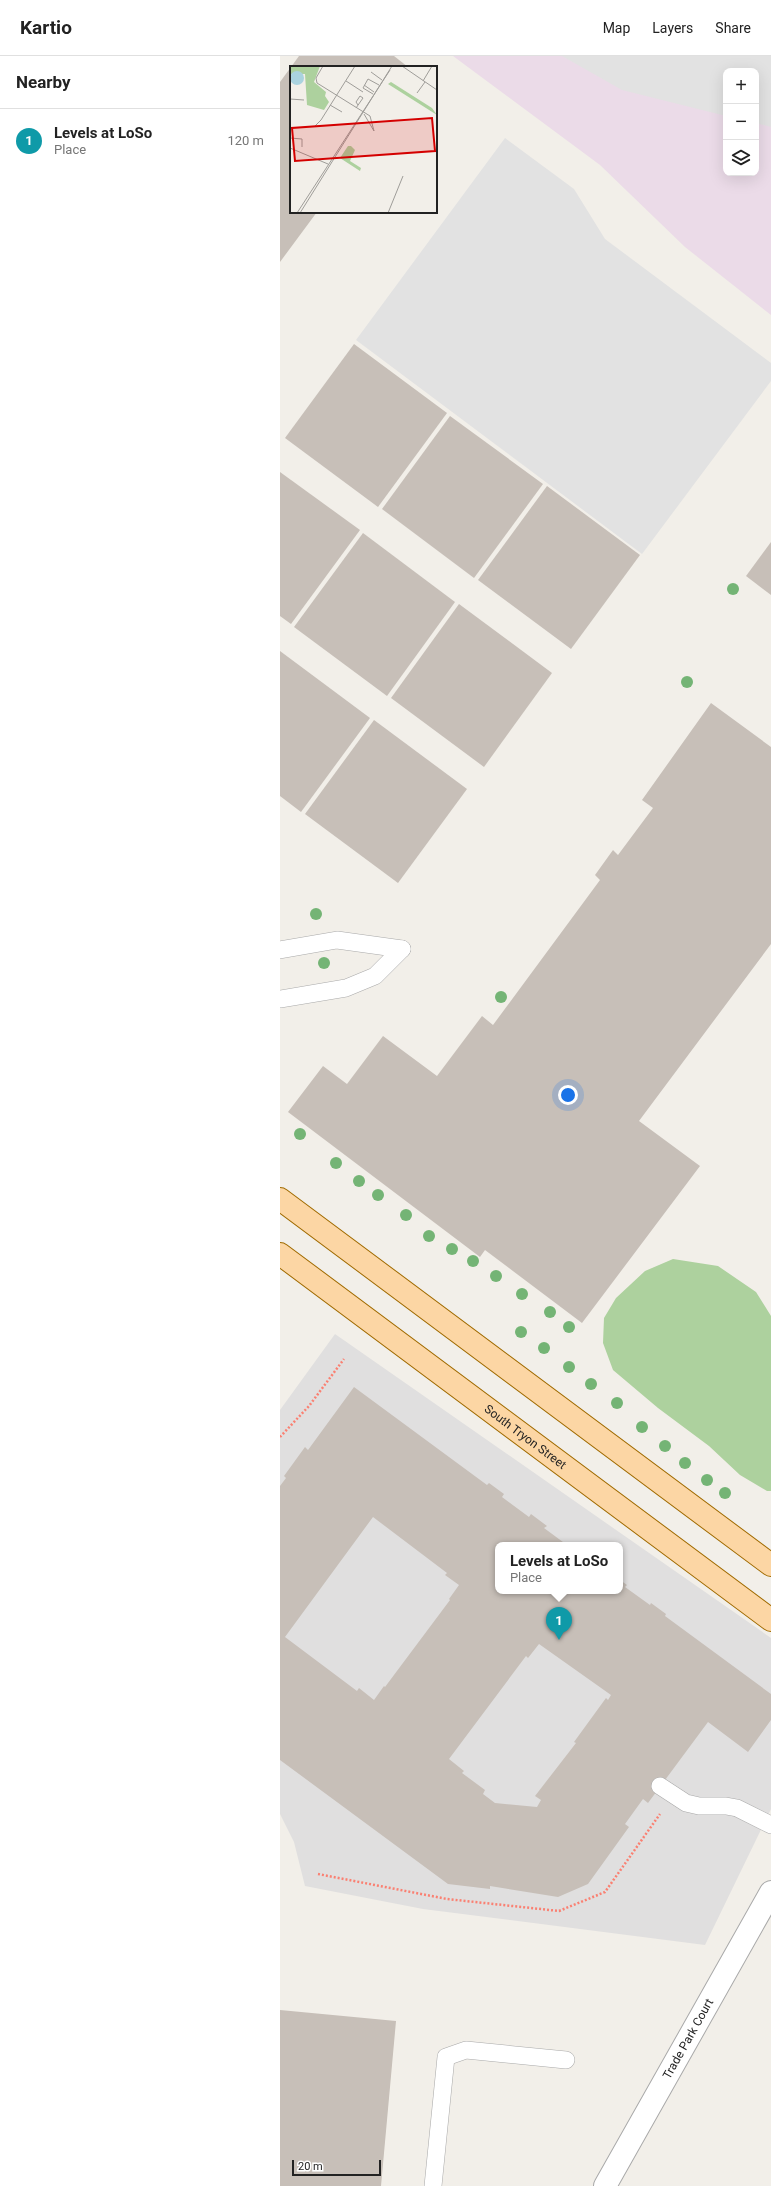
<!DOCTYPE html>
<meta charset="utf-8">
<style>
:root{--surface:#fff;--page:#f2f2f2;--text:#222;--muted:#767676;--line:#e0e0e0;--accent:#d93025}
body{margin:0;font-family:Roboto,sans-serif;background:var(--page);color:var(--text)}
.controls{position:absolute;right:12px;top:12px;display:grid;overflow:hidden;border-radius:8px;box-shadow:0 4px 16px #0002}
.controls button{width:36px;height:36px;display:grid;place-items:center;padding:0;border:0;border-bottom:1px solid var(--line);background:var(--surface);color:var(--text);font:20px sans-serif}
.scale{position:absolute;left:12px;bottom:10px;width:89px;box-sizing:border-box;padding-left:4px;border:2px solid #222;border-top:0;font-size:11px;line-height:14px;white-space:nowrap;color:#222;-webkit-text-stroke:3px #fff;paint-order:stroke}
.you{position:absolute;left:288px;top:1039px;width:14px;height:14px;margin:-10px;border:3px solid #fff;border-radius:50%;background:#1a73e8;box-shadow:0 0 0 6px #1a73e833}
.badge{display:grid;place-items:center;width:26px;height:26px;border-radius:50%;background:var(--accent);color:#fff;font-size:13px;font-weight:700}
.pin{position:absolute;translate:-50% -33px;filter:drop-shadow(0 1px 2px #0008)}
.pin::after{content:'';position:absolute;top:21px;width:14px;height:12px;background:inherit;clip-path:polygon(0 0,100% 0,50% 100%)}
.popup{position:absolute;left:215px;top:1486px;width:128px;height:52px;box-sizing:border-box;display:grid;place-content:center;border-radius:8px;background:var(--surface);filter:drop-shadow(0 1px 3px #0005);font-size:13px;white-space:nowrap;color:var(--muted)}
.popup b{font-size:15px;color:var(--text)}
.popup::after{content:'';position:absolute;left:50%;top:100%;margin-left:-8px;border:8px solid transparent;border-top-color:var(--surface)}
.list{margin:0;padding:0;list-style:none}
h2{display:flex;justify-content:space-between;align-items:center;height:52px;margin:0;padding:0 16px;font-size:17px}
h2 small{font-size:13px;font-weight:400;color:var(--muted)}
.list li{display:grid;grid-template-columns:26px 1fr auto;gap:12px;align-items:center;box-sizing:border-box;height:64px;padding:0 16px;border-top:1px solid var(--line)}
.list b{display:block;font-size:15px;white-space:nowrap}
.list p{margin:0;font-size:13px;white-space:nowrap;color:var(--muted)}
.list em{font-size:13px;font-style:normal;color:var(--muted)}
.icon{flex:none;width:22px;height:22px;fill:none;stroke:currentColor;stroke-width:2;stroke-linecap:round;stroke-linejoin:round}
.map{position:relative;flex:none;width:491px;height:2130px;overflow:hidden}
header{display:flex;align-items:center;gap:24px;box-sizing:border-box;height:56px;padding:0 20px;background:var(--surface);border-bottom:1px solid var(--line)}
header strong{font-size:19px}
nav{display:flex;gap:22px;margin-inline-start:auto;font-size:14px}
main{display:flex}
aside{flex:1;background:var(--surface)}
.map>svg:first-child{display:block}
</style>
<header>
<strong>Kartio</strong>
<nav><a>Map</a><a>Layers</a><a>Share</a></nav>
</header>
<main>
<aside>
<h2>Nearby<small></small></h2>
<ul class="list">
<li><span class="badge" style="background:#0f9aa8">1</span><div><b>Levels at LoSo</b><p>Place</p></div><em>120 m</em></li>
</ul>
</aside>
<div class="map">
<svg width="491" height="2130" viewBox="0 0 491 2130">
<rect width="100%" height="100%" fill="#f2efe9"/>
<!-- residential -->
<path fill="#e0dfdf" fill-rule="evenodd" d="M55 1278 491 1582V1753L425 1889 143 1853 25 1830 14 1786 0 1758V1354ZM218 1489H340V1535H218Z"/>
<!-- industrial -->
<path fill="#ebdbe8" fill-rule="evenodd" d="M173 0H491V259L405 191 320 109ZM446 15H476V117H446Z"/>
<!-- forest -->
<path fill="#add19e" d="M393 1203 438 1210 476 1236 491 1260V1435H487L460 1419 429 1390 378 1352 333 1314 323 1287 324 1262 336 1242 365 1215Z"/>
<!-- parking -->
<g fill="#e2e2e2">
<path d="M282 0H491V71L476 67V15H446V60L342 34Z"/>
<path d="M225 82 294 133 325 183 491 307V325L362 498 76 284Z"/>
</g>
<!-- building -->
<g fill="#c7bfb8" fill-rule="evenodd">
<path d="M19 0H114L128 11H11Z"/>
<path d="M11 11V156H37L0 206V26Z"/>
<path d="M74 288 167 357 98 451 5 382Z"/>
<path d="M170 360 263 428 194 522 102 453Z"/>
<path d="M0 416 80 474 11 568 0 560Z"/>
<path d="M267 430 360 499 291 593 198 524Z"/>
<path d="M83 477 175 546 107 640 14 571Z"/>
<path d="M491 486V539L466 520Z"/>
<path d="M179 548 272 617 204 711 111 642Z"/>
<path d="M0 595 90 662 21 756 0 740Z"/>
<path d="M431 647 491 691V888L359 1065 420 1110 302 1267 205 1194 200 1201 8 1056 43 1010 67 1028 103 980 157 1020 202 960 213 969 320 824 315 819 333 794 338 799 373 752 362 744Z"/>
<path d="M94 664 187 733 118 827 25 758Z"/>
<path d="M74 1331 207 1429 209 1427 224 1438 222 1441 249 1461 251 1458 267 1470 264 1472 287 1489H218V1535H340V1524L347 1529 345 1531 370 1549 371 1547 386 1558 385 1560 491 1638V1664L468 1696 428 1666 368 1747 363 1743 345 1768 349 1771 308 1828 278 1841 210 1830V1833L168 1828 0 1704V1430L6 1422 4 1420 25 1391 28 1394ZM93 1461 167 1517 165 1519 179 1529 169 1543 170 1544 105 1631 104 1630 94 1644 79 1632 77 1635 5 1581ZM259 1588 331 1639 328 1644 326 1642 294 1686 296 1687 255 1740 261 1744 257 1751 215 1747 203 1738 205 1734 182 1717 184 1715 169 1703 246 1600 248 1602Z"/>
<path d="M0 1954 116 1965 101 2130H0Z"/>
</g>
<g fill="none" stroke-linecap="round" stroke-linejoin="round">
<defs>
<g id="lane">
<path d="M0 894 57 884 122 893"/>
<path d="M0 943 66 932 95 920 122 893"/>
<path d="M380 1730 406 1747 419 1750H446L457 1752 491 1769"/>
<path d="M153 2130 166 2001 186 1994 286 2004"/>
</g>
<g id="street">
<path id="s1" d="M325 2130 491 1836"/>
</g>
<g id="primary">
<path d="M0 1143 491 1509"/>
<path id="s2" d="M0 1198 491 1564"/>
</g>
</defs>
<!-- lane casing -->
<use href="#lane" stroke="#a9a9a9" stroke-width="18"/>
<!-- street casing -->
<use href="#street" stroke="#a9a9a9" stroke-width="24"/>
<!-- primary casing -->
<use href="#primary" stroke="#a06b00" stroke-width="24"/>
<!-- path -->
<g stroke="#fa8072" stroke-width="2.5" stroke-dasharray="2 2" stroke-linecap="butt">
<path d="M0 1381 29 1350 64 1303"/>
<path d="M38 1818 167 1843 279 1855 325 1836 380 1758"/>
</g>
<!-- lane -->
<use href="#lane" stroke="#fff" stroke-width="17"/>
<!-- street -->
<use href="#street" stroke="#fff" stroke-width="22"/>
<!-- primary -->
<use href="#primary" stroke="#fcd6a4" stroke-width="22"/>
</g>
<!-- trees -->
<g fill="#74b475">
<circle cx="453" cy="533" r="6"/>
<circle cx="407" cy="626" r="6"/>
<circle cx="36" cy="858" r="6"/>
<circle cx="44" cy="907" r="6"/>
<circle cx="221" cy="941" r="6"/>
<circle cx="20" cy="1078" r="6"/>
<circle cx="56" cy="1107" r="6"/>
<circle cx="79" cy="1125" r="6"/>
<circle cx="98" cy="1139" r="6"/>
<circle cx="126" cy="1159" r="6"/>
<circle cx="149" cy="1180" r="6"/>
<circle cx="172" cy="1193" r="6"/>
<circle cx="193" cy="1205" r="6"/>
<circle cx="216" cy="1220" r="6"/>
<circle cx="242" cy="1238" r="6"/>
<circle cx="270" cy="1256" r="6"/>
<circle cx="289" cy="1271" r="6"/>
<circle cx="241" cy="1276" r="6"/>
<circle cx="264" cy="1292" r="6"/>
<circle cx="289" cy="1311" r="6"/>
<circle cx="311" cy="1328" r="6"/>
<circle cx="337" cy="1347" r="6"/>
<circle cx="362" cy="1371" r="6"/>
<circle cx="385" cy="1390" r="6"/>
<circle cx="405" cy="1407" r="6"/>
<circle cx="427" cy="1424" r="6"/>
<circle cx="445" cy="1437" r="6"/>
</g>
<g text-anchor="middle" stroke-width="3.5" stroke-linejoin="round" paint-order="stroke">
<!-- street labels -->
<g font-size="12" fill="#222" stroke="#fff">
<text dy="4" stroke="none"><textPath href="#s2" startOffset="306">South Tryon Street</textPath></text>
<text dy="4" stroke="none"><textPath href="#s1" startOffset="169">Trade Park Court</textPath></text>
</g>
</g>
<!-- overview -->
<g transform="translate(10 10)">
<rect width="147" height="147" fill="#f2efe9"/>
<path d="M0 0H30L24 16 36 26 35 30 39 36 34 44 17 39 15 8H0ZM101 16 142 42 147 49 98 18ZM58 80H61L65 84 60 95 71 102 70 105 50 92Z" fill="#add19e"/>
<path d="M0 12a7 7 0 1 1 14 0a7 7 0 1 1-14 0Z" fill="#aad3df"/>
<path fill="none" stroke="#9f9d99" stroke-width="1" d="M33 0 26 12 27 17 80 50 84 65M112 0 147 24M81 6 92 14M56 15 73 26M133 15 142 0M74 19 84 26M127 27 135 16M83 28 73 22 78 13 89 19M0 33 14 34M40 39 52 46M66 42 73 32 70 30 66 36 68 39M74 48 84 65M24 61 31 54 65 0M0 72 12 73V81M0 82 38 98M7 147 100 4M10 147 102 0M98 147 113 110"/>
<path fill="#d40000" fill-opacity="0.15" stroke="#d40000" stroke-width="2" d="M142 52 145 85 5 95 2 62Z"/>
<rect width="147" height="147" fill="none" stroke="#222" stroke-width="2"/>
</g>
</svg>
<div class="controls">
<button>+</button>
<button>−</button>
<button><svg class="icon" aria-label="layers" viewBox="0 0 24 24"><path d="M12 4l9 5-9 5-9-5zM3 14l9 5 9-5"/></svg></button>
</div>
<div class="scale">20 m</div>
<div class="you"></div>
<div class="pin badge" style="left:279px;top:1584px;background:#0f9aa8">1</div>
<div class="popup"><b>Levels at LoSo</b>Place</div>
</div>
</main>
